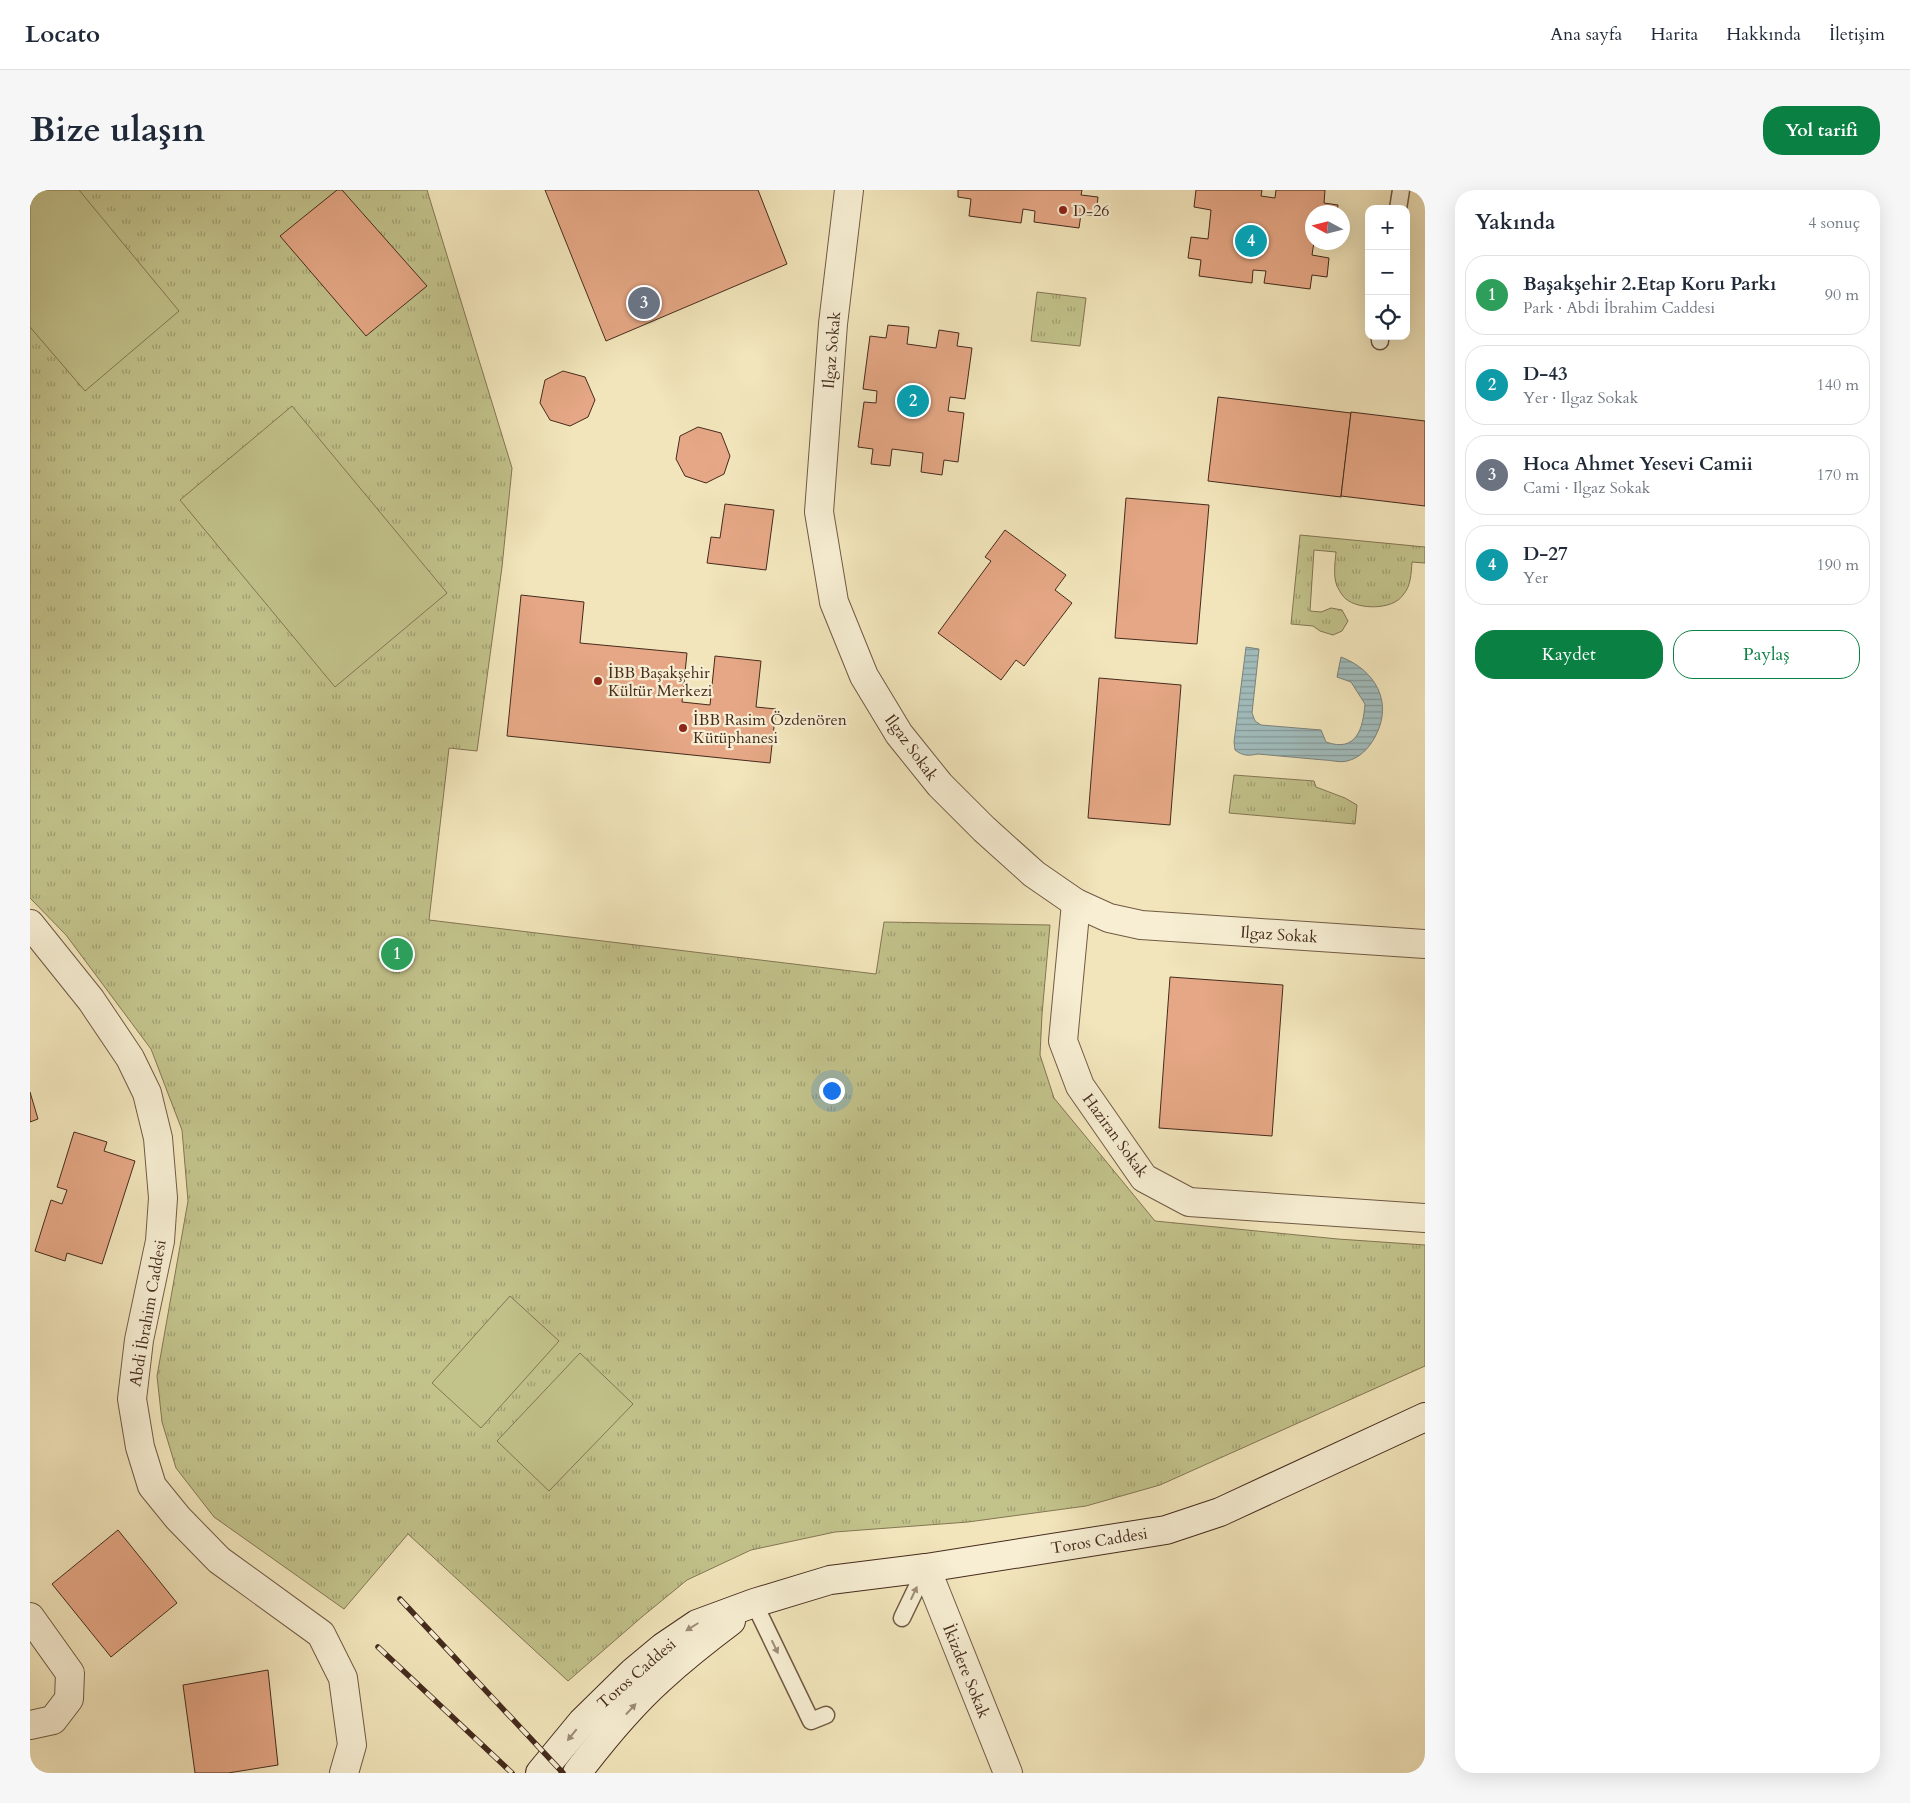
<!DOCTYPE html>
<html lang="tr">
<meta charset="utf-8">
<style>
:root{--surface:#fff;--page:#f6f6f7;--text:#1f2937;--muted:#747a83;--line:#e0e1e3;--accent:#0b8043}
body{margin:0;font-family:Cardo,serif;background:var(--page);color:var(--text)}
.controls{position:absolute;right:15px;top:15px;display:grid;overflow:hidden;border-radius:10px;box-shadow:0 5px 20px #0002}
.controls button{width:45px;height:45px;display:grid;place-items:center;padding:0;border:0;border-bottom:1px solid var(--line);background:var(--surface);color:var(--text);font:25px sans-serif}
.compass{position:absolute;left:1275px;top:15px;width:45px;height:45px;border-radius:50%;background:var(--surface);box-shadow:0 5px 20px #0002;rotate:277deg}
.you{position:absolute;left:801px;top:900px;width:18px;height:18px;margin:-12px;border:4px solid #fff;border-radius:50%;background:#1a73e8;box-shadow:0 0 0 8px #1a73e833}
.badge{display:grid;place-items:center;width:32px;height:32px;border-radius:50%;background:var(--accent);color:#fff;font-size:16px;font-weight:700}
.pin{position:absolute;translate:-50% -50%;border:2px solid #fff;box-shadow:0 1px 5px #0006}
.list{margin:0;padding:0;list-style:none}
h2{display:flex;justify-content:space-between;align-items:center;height:65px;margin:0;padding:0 20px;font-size:21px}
h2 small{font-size:16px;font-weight:400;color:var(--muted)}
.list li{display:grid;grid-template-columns:32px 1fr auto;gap:15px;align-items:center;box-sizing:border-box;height:80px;margin:0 10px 10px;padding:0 10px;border:1px solid var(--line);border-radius:20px}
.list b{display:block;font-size:19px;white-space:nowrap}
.list p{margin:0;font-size:16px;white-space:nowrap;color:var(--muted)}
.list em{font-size:16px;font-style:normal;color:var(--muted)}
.actions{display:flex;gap:10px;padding:15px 20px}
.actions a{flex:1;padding:11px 0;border:1px solid var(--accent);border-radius:20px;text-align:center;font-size:18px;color:var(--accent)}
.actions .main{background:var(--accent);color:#fff}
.icon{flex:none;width:28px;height:28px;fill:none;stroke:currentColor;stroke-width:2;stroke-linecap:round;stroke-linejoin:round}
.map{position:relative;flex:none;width:1395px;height:1583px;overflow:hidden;border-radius:20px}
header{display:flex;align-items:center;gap:30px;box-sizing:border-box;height:70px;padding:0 25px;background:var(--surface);border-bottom:1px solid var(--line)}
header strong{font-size:24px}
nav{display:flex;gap:28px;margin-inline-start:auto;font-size:18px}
.intro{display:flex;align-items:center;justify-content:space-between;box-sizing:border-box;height:120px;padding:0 30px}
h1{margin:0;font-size:35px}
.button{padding:12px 22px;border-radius:20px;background:var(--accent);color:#fff;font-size:18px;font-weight:700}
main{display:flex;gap:30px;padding:0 30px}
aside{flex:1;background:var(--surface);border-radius:20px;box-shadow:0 5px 20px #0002}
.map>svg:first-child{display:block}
</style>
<header>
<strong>Locato</strong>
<nav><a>Ana sayfa</a><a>Harita</a><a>Hakkında</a><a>İletişim</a></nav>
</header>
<div class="intro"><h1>Bize ulaşın</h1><a class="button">Yol tarifi</a></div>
<main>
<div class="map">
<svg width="1395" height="1583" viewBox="0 0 1395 1583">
<defs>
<pattern id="grass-tufts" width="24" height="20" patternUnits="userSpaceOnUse" patternTransform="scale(1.25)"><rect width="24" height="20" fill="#c2c28b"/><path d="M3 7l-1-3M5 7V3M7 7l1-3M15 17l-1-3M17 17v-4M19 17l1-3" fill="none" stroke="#9f9e71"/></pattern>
<pattern id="water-rules" width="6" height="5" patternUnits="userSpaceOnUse" patternTransform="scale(1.25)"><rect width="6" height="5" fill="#a1bcbc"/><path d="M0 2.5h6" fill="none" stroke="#859998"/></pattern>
</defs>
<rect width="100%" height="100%" fill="#f2e5bb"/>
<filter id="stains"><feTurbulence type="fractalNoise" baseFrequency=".004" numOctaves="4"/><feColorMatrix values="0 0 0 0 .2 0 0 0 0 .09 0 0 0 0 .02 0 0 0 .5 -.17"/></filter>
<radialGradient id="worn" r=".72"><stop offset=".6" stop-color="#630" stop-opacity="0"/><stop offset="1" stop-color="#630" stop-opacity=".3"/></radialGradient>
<!-- grass -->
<g fill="url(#grass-tufts)" stroke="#847654">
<path d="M0 0H397L482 278 472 377 447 561 419 558 399 730 846 784 854 732 1020 735 1012 824 1010 865 1024 908 1125 1031 1308 1049 1395 1055V1176L1130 1295 1056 1316 938 1332 805 1342 721 1360 657 1390 613 1426 538 1491 378 1344 314 1419 184 1327 146 1278 132 1232 127 1186 158 1011 152 940 121 859 36 745 0 708Z"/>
<path d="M1007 102 1056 108 1050 156 1001 151Z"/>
<path d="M1270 345 1395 357V373L1382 372C1381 384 1381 396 1373 405 1363 420 1329 420 1316 409 1313 407 1309 400 1307 396 1303 386 1305 373 1306 362L1284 360 1280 421 1291 422 1301 418 1312 420 1318 431 1312 441 1303 445 1290 441 1283 436 1261 434Z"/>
<path d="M1204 585 1284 591 1286 597 1315 608 1327 615 1325 634 1199 623Z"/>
</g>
<!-- pitch -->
<g fill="#c2c28b" stroke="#847654">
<path d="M0 0H49L149 121 55 201 0 137Z"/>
<path d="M262 216 417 403 305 497 150 310Z"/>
<path d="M480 1106 529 1151 451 1238 402 1193Z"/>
<path d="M550 1163 603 1214 519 1301 467 1251Z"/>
</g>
<!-- water -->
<path fill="url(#water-rules)" stroke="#7c827c" d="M1216 457 1229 459 1222 523 1225 531 1231 535 1291 540 1296 552C1327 563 1333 538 1335 514L1321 492 1307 487 1311 467C1345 480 1364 512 1345 547 1339 558 1330 568 1317 571 1310 573 1301 570 1294 570 1272 568 1250 566 1228 564 1218 566 1213 566 1205 560L1204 552Z"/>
<!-- building -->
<g fill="#e5a785" stroke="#452b1d">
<path d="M307 0H312L397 96 336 146 250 46Z"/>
<path d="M515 0H728L757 74 576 151Z"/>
<path d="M928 0H1052L1051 5 1068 7 1066 26 1051 24 1049 38 1004 32 1005 21 993 19 991 33 939 26 941 9 928 7Z"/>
<path d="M1166 0H1232L1231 6 1245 8 1246 0H1295L1294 13 1308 15 1307 22H1282L1284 52 1282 65 1299 68 1297 87 1282 85 1280 99 1234 93 1236 81 1223 80 1222 93 1169 86 1171 70 1158 68 1161 47 1178 49 1181 20 1164 17Z"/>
<path d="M858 135 879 137 877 154 906 158 909 140 929 143 927 156 942 158 935 209 920 207 918 221 934 223 928 272 914 270 912 285 891 282 893 263 862 259 860 276 841 274 843 259 828 257 834 212 846 213 847 201 833 199 840 146 856 148Z"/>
<path d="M533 181 555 187 565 210 558 227 540 236 520 230 510 213 515 190Z"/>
<path d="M1188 207 1321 223 1311 307 1178 291Z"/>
<path d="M1321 222 1395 231V316L1311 306Z"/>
<path d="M668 237 691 243 700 266 694 284 676 293 655 286 646 269 650 246Z"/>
<path d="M1096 308 1179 315 1167 454 1085 448Z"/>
<path d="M695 314 744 320 736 380 677 373 681 347 690 348Z"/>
<path d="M975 340 1036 385 1025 400 1042 413 994 476 986 470 971 490 908 443 961 371 955 367Z"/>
<path d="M491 405 554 412 550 453 657 463 652 512 680 515 685 466 731 471 726 517 746 519 740 573 477 546Z"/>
<path d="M1069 488 1151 495 1140 635 1058 628Z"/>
<path d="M1140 787 1253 795 1242 946 1129 938Z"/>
<path d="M0 902 8 929 0 932Z"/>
<path d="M44 942 77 952 74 961 105 971 72 1074 37 1063 35 1071 5 1061 21 1010 32 1014 37 1000 27 997Z"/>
<path d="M88 1340 147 1413 81 1467 22 1394Z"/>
<path d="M238 1480 248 1575 198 1583H165L153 1495Z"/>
</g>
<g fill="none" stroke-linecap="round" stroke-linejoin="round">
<defs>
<g id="service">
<path d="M1368 19 1371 0"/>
<path d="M1350 151V146"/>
<path d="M724 1413 781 1531 796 1525"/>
<path d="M872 1428 896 1378"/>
</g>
<g id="minor">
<path d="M819 0 803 134 789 322 804 412 834 486 869 544 910 595 954 639 1004 684 1046 713 1079 728 1111 735 1395 754"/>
<path d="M1046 713 1033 851 1050 896 1114 988 1159 1012 1395 1028"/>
<path d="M0 1427 40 1483 39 1509 23 1530 0 1535"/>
</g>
<g id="tertiary">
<path d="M0 734 61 810 100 868 117 903 128 948 133 1008 130 1051 109 1150 102 1209 110 1257 122 1296 148 1328 189 1370 291 1444 313 1488 322 1555 314 1583"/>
<path d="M896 1378 978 1583"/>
</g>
<g id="secondary">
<path d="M510 1583 552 1532 603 1482 633 1457 667 1434 724 1413 800 1390 896 1378 1136 1340 1190 1322 1395 1227"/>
<path d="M547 1583C572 1550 599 1517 630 1489 653 1468 677 1449 701 1431"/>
</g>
</defs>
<!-- service casing -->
<use href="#service" stroke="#705a44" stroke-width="19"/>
<!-- minor casing -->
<use href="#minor" stroke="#705a44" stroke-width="30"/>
<!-- tertiary casing -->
<use href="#tertiary" stroke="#705a44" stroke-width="30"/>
<!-- secondary casing -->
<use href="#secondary" stroke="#452b1d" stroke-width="30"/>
<!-- service -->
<use href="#service" stroke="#f7eed3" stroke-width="16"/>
<!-- minor -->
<use href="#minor" stroke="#f7eed3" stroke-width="28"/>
<!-- tertiary -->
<use href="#tertiary" stroke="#f7eed3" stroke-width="28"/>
<!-- secondary -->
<use href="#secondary" stroke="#f7eed3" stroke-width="28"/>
<defs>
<g id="rail">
<path d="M370 1409 533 1583"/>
<path d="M348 1457 482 1583"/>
</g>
</defs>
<!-- rail casing -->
<use href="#rail" stroke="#452b1d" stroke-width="5.5"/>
<!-- rail -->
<use href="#rail" stroke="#f7eed3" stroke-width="4" stroke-dasharray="11" stroke-linecap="butt"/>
</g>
<!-- one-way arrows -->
<defs><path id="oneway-solid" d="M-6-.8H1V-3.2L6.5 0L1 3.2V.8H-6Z" transform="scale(1.25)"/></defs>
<g fill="#9e8c78">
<use href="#oneway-solid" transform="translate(884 1403) rotate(-65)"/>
<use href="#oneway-solid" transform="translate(662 1437) rotate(148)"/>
<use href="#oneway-solid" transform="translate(745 1457) rotate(64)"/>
<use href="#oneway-solid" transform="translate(601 1519) rotate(-47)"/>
<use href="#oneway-solid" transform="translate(542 1545) rotate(129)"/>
</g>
<!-- markers -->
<g fill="#8f2418" stroke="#f7eed3" stroke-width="2">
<circle cx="1033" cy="20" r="5"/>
<circle cx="568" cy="491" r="5"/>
<circle cx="653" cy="538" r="5"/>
</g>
<g text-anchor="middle" stroke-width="4.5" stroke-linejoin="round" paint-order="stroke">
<!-- poi labels -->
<g font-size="16" fill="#452b1d" stroke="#f7eed3" text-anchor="start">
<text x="1043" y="26">D-26</text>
<text x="578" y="488">İBB Başakşehir<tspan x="578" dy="18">Kültür Merkezi</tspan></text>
<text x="663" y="535">İBB Rasim Özdenören<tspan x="663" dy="18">Kütüphanesi</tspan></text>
</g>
<!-- street labels -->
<g font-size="16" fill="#452b1d" stroke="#f7eed3">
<text transform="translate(801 160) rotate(-85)" y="6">Ilgaz Sokak</text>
<text transform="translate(882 557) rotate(54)" y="6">Ilgaz Sokak</text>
<text transform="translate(1249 744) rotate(4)" y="6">Ilgaz Sokak</text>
<text transform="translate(1086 945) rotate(54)" y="6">Haziran Sokak</text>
<text transform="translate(117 1123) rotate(-80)" y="6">Abdi İbrahim Caddesi</text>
<text transform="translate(1069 1350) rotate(-9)" y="6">Toros Caddesi</text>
<text transform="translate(937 1481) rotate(68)" y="6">İkizdere Sokak</text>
<text transform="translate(606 1483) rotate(-41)" y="6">Toros Caddesi</text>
</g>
</g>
<rect width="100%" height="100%" filter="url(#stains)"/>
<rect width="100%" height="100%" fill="url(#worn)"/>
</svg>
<div class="controls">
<button>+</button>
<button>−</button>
<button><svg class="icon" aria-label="locate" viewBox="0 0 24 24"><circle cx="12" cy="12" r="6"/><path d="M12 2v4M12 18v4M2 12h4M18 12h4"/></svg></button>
</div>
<svg class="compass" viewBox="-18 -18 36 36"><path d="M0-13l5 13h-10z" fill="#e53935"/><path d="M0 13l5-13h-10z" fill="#747a83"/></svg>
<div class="you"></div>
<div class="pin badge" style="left:367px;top:764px;background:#2e9e5b">1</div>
<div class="pin badge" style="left:883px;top:211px;background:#0f9aa8">2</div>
<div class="pin badge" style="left:614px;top:113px;background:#6b7280">3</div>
<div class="pin badge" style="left:1221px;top:51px;background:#0f9aa8">4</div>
</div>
<aside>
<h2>Yakında<small>4 sonuç</small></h2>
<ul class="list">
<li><span class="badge" style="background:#2e9e5b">1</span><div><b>Başakşehir 2.Etap Koru Parkı</b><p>Park · Abdi İbrahim Caddesi</p></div><em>90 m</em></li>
<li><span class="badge" style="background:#0f9aa8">2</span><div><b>D-43</b><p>Yer · Ilgaz Sokak</p></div><em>140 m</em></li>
<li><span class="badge" style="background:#6b7280">3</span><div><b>Hoca Ahmet Yesevi Camii</b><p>Cami · Ilgaz Sokak</p></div><em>170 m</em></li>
<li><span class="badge" style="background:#0f9aa8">4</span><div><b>D-27</b><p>Yer</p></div><em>190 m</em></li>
</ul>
<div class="actions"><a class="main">Kaydet</a><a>Paylaş</a></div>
</aside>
</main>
